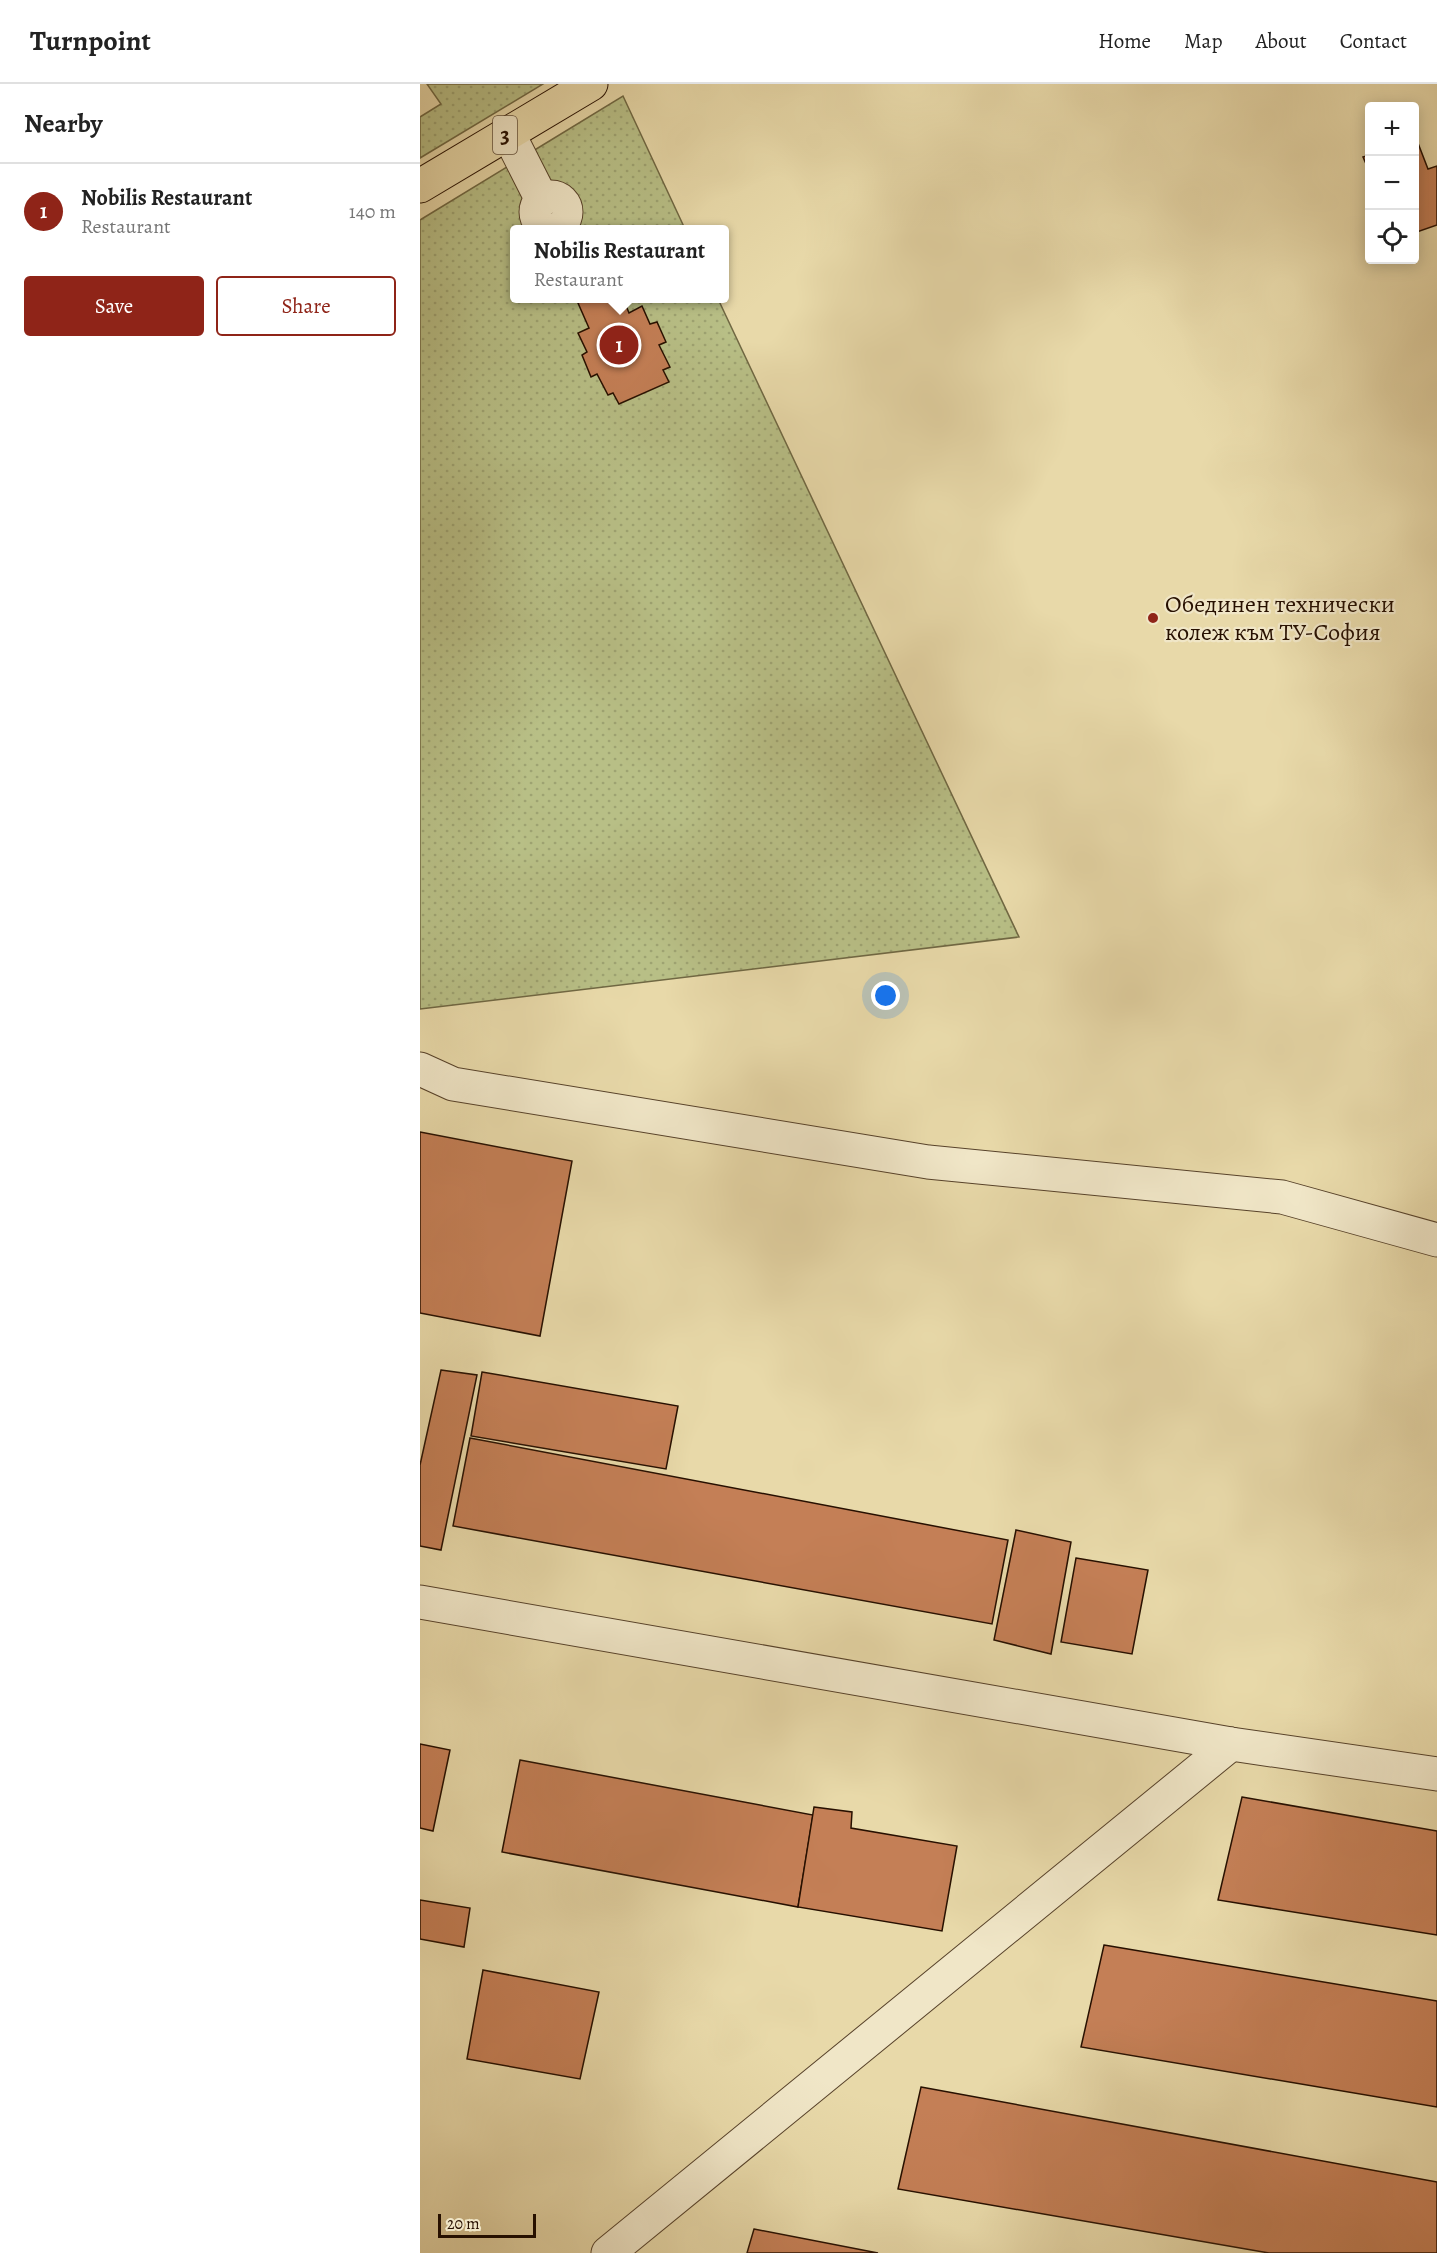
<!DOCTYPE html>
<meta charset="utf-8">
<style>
:root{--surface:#fff;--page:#f6f6f6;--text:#222;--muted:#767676;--line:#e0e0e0;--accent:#8f2418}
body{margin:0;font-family:Alegreya,serif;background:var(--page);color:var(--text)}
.controls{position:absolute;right:18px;top:18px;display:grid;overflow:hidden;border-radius:6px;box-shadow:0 3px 15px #0003}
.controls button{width:54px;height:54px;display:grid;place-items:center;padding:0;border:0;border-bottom:2px solid var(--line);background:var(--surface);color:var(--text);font:30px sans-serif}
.scale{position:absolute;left:18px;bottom:15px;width:98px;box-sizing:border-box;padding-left:6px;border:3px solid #271000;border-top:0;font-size:16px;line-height:21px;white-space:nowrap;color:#271000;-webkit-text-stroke:4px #f0e6c7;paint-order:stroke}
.you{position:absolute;left:466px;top:912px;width:21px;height:21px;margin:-15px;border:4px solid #fff;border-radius:50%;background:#1a73e8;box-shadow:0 0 0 9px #1a73e833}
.badge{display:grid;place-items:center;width:39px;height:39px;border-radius:50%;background:var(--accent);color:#fff;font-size:20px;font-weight:700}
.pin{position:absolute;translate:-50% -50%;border:3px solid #fff;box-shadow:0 2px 6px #0006}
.popup{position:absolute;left:90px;top:141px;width:219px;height:78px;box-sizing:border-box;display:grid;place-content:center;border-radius:6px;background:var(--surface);filter:drop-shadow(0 2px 4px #0005);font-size:20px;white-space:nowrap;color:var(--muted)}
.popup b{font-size:22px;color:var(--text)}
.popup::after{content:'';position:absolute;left:50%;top:100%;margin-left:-12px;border:12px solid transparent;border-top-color:var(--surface)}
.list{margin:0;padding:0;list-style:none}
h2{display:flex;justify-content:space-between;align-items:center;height:78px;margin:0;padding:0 24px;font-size:26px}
h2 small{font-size:20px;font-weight:400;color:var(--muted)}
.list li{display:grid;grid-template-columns:39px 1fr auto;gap:18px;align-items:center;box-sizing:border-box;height:96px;padding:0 24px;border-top:2px solid var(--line)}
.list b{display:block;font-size:22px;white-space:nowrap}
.list p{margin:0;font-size:20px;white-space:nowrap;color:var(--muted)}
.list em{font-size:20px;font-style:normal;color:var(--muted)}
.actions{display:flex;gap:12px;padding:18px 24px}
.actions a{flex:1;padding:14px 0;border:2px solid var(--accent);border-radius:6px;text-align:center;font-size:21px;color:var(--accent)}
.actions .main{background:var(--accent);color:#fff}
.icon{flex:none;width:33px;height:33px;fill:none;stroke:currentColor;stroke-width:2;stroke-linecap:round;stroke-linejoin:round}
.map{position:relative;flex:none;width:1017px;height:2169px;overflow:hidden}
header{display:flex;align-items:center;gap:36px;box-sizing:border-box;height:84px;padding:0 30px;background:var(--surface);border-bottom:2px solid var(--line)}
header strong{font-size:28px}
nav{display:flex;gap:33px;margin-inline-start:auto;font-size:21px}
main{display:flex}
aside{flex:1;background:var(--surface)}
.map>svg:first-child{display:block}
</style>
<header>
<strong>Turnpoint</strong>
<nav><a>Home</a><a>Map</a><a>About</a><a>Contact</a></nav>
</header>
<main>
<aside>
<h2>Nearby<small></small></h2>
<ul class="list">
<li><span class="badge">1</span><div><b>Nobilis Restaurant</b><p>Restaurant</p></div><em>140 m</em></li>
</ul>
<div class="actions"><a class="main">Save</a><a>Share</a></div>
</aside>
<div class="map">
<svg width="1017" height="2169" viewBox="0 0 1017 2169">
<defs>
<pattern id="grass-dots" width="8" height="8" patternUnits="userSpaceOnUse" patternTransform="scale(1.5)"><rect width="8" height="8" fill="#b8bf86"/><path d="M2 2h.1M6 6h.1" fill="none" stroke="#9ea372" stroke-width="1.8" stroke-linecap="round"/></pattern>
</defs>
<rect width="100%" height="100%" fill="#e8d9a9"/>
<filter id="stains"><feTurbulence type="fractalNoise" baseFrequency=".00333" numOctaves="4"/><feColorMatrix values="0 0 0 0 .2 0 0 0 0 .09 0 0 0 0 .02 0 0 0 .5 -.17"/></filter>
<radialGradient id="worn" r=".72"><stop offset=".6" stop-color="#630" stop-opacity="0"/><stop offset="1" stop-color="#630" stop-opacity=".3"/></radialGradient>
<!-- grass -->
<g fill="url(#grass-dots)" stroke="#706843" stroke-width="1.5">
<path d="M7 0H123L0 74V33L21 20Z"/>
<path d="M203 12 265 145 94 146V214L298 215 599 853 0 925V136Z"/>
</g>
<!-- building -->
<g fill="#c47f56" stroke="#271000" stroke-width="1.5">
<path d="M994 54H996L1008 85 1017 82V141L994 149Z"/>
<path d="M950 71V89L943 73Z"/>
<path d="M168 214H203L209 229 222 222 230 240 237 238 246 258 239 261 250 283 243 286 249 298 199 320 193 309 188 311 177 290 171 293 162 271 167 268 158 249 169 244 158 219Z"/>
<path d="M0 1048 152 1077 120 1252 0 1229Z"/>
<path d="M21 1286 57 1291 21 1466 0 1462V1381Z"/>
<path d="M62 1288 258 1322 246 1385 51 1352Z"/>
<path d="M50 1354 588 1456 572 1540 33 1442Z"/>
<path d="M596 1446 651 1458 631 1570 574 1556Z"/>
<path d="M656 1474 728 1486 712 1570 641 1558Z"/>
<path d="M0 1660 30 1666 13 1747 0 1744Z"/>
<path d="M100 1676 393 1731 378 1823 82 1768Z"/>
<path d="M822 1713 1017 1747V1851L798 1816Z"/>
<path d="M394 1723 432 1728 431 1744 537 1762 522 1847 378 1823Z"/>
<path d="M0 1816 50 1824 44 1863 0 1855Z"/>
<path d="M684 1861 1017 1917V2023L661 1963Z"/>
<path d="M63 1886 179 1908 160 1995 47 1975Z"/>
<path d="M501 2003 1017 2098V2169H849L478 2105Z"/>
<path d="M334 2145 458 2169H327Z"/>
</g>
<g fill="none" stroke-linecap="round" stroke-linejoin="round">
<defs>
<g id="minor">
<path d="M88 49 122 116"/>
<circle cx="131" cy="128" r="15"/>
<path d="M0 985 33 1000 508 1078 862 1113 1017 1156"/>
<path d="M0 1518 811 1660 1017 1690"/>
<path d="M188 2169 811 1660"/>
</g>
<path id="major" d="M0 102 171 0"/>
</defs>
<!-- minor casing -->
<use href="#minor" stroke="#57422a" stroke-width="35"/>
<!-- major casing -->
<use href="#major" stroke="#271000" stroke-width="35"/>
<!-- minor -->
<use href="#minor" stroke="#f0e6c7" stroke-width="33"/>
<!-- major -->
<use href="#major" stroke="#e8d9a9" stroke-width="33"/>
</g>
<!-- markers -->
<circle fill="#8f2418" stroke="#f0e6c7" stroke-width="2" cx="733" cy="534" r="6"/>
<g text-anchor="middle" stroke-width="4.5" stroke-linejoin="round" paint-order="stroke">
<!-- shield labels -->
<rect fill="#f0e6c7" stroke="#63503c" stroke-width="1.5" x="73" y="32" width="24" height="38" rx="4.5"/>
<g font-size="22" font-weight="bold" fill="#271000">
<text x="85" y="59">3</text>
</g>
<!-- poi labels -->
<g font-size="24" fill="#271000" stroke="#f0e6c7" text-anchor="start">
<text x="745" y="528">Обединен технически<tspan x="745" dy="28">колеж към ТУ-София</tspan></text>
</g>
</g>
<rect width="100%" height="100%" filter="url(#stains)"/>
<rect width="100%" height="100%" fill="url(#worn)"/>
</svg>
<div class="controls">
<button>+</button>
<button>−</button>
<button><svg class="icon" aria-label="locate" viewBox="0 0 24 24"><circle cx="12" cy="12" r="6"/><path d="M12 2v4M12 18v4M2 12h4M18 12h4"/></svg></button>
</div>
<div class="scale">20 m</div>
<div class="you"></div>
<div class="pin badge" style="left:199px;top:261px">1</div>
<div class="popup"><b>Nobilis Restaurant</b>Restaurant</div>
</div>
</main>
